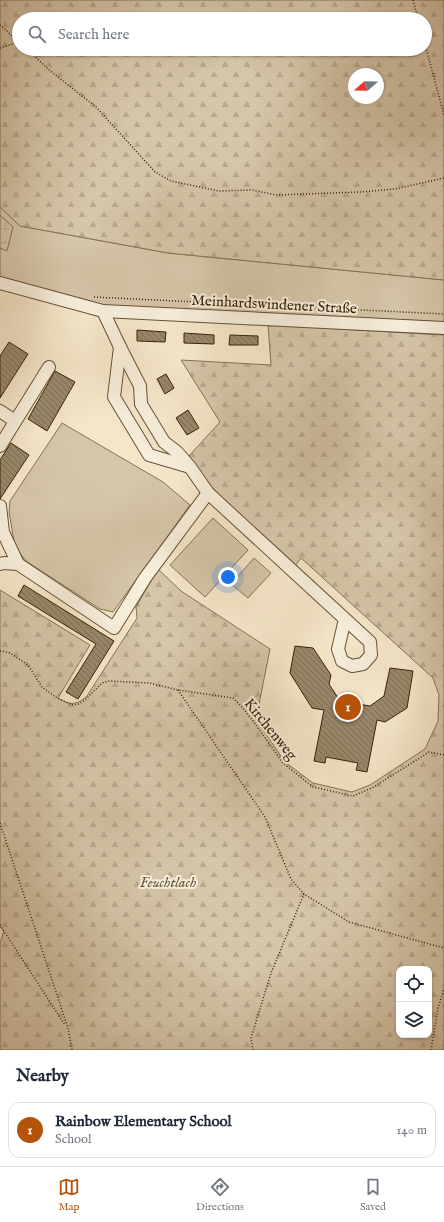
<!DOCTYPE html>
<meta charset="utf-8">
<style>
:root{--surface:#fff;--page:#f2f2f3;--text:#1f2937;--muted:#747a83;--line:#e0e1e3;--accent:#b45309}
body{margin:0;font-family:"IM FELL English",serif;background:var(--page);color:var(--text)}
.controls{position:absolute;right:12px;bottom:12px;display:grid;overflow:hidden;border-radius:8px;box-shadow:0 1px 3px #0004}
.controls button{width:36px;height:36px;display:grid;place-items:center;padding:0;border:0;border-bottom:1px solid var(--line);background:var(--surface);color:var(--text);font:20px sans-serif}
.compass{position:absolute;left:348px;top:68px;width:36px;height:36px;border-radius:50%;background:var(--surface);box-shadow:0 1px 3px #0004;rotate:250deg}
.you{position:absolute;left:228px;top:577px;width:14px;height:14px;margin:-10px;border:3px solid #fff;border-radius:50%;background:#1a73e8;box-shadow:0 0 0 6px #1a73e833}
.badge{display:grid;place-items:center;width:26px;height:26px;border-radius:50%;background:var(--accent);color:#fff;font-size:13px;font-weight:700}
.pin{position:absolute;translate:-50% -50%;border:2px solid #fff;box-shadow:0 1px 4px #0006}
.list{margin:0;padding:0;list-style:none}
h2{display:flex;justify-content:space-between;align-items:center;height:52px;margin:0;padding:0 16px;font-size:17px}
h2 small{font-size:13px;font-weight:400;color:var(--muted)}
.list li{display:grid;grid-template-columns:26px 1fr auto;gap:12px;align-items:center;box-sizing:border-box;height:56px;margin:0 8px 8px;padding:0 8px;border:1px solid var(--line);border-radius:12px}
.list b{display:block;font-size:15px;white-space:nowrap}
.list p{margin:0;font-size:13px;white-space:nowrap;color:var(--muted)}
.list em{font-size:13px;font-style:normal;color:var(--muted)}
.icon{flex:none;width:22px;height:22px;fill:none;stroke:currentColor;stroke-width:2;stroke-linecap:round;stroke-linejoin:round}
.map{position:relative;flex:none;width:444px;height:1050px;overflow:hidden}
.search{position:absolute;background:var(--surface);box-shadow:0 1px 3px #0004;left:12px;right:12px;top:12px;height:44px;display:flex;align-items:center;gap:10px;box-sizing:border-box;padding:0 14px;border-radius:22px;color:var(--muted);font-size:15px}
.sheet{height:116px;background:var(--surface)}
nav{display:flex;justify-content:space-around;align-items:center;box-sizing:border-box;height:56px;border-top:1px solid var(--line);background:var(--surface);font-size:11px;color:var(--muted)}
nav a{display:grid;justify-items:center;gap:2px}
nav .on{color:var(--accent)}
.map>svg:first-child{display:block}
</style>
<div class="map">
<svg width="444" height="1050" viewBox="0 0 444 1050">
<defs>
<pattern id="forest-firs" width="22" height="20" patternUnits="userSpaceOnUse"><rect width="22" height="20" fill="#d5c5a9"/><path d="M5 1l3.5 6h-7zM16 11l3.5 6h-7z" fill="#b7a990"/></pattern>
<pattern id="wetland-marsh" width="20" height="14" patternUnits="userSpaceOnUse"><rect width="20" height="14" fill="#d5c5a9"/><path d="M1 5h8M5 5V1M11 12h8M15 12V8" fill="none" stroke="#b7a990"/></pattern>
<pattern id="building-back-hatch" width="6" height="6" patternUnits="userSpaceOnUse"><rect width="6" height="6" fill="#99876b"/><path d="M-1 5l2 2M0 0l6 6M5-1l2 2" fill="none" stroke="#7e6e56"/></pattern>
</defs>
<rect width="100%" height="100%" fill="#f5e6ca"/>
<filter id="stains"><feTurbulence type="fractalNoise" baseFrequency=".005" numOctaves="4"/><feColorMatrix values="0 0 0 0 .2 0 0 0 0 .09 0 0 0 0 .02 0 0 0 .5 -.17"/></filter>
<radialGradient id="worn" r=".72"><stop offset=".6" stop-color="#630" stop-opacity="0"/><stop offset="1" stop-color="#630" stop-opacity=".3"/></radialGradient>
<!-- grass -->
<g fill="#d5c5a9" stroke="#867357">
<path d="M0 207 20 226 168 253 444 280V324L101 307 0 281Z"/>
<path d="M62 423 163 482 190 505 113 612 100 609 26 561 15 547 9 512 10 501Z"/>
<path d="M213 518 248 550 205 597 170 565Z"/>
<path d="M254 558 271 573 248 598 231 584Z"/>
</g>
<!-- forest -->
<g fill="url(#forest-firs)" stroke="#867357" fill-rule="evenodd">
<path d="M0 0H444V280L168 253 20 226 0 207ZM19 19H425V49H19ZM354 74H378V98H354Z"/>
<path d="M268 325 444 335V1050H0V943L4 931 0 927V590L90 645 58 698C70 705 76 706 87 696L137 618 136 607 158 569 181 591 270 649 256 719 285 762 313 783 352 792 370 785 425 749 438 721 439 695 433 678 301 558 294 567 215 494 188 457 220 422 181 360 271 365ZM399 969H429V1035H399Z"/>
</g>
<!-- wetland -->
<path fill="url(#wetland-marsh)" stroke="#867357" d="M0 215 13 227 7 251 0 248Z"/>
<!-- building -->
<g fill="url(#building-back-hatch)" stroke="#362105">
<path d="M137 330 166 332 165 342 137 341Z"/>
<path d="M184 333 214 335V344L184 343Z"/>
<path d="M230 335 258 336V345H229Z"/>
<path d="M9 342 28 354 0 398V356Z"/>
<path d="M55 371 75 382 47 431 28 419Z"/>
<path d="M166 374 174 388 165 394 157 379Z"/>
<path d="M188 410 199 428 187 435 176 418Z"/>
<path d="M11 443 29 455 0 499V460Z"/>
<path d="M24 585 114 641 78 699 66 692 96 644 18 596Z"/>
<path d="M295 646 313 648 331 675 329 684 340 701 370 706 384 696 390 668 413 671 407 708 385 722 377 720 367 772 356 770 358 763 326 757 325 763 314 761 324 710 312 708 290 673Z"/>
</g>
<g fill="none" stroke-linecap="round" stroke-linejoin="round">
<defs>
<g id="minor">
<path d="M0 283 103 311 444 328"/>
<path d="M120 347 114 397 149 455 190 467"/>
<path d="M0 411 15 421"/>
<path d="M0 446 49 367"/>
<path d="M208 493 370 642 371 655 363 664 352 666 342 661 338 649 345 619"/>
<path d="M0 506 3 532 18 564"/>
<path d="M0 564 4 563 18 564 114 628 145 578 208 493 190 467 177 452 164 442 141 404 140 386 120 347 103 311"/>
</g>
</defs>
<!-- minor casing -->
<use href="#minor" stroke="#665236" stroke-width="14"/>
<!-- path -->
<g stroke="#362105" stroke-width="1.5" stroke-dasharray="1 2" stroke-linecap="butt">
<path d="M413 0 418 19"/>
<path d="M0 25 19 42"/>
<path d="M425 44 444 115"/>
<path d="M0 48 19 42"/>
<path d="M27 49 48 69 96 107 155 172 171 181 219 191 252 190 276 195 360 192 395 189 444 178"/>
<path d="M94 297 444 314"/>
<path d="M0 651 10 653 28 665 42 687 57 698 72 705 79 704 85 700 102 683 109 681 149 683 178 690 233 698 243 708 253 721 283 763 313 787 353 796 372 788 429 752 444 755"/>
<path d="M178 690 265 817 291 879 304 894 349 922 444 948"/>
<path d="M0 823 68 1028 72 1050"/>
<path d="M0 925 65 1025"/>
<path d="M253 1050 251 1038 271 973 304 894"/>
<path d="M431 1050 438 1008 444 989"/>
</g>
<!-- minor -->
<use href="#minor" stroke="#f8efdd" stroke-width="12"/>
</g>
<g text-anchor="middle" stroke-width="4" stroke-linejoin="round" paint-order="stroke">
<!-- street labels -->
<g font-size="15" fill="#362105" stroke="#f8efdd">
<text transform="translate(274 304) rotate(3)" y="5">Meinhardswindener Straße</text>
<text transform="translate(271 729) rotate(51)" y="5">Kirchenweg</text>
</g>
<!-- park labels -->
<g font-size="15" font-style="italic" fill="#665236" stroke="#f8efdd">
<text x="168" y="887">Feuchtlach</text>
</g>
</g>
<rect width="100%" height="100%" filter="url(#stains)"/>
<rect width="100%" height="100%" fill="url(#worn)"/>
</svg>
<div class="controls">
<button><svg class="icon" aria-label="locate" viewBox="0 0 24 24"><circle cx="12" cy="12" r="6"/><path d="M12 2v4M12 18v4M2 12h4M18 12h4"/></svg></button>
<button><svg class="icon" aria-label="layers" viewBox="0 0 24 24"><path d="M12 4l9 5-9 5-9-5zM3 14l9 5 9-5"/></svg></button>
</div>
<svg class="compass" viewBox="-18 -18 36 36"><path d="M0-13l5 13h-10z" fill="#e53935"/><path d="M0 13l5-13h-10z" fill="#747a83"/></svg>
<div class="you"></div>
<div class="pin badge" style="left:348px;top:707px">1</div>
<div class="search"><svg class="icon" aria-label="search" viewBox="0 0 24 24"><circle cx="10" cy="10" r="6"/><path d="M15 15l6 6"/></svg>Search here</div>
</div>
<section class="sheet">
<h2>Nearby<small></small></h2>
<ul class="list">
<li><span class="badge">1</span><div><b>Rainbow Elementary School</b><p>School</p></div><em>140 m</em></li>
</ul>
</section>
<nav>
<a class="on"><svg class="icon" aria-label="map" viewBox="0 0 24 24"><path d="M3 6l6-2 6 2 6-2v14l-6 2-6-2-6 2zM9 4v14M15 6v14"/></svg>Map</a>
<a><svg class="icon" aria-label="directions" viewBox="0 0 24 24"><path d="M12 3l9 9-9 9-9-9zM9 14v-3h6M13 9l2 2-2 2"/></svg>Directions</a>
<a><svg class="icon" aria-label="saved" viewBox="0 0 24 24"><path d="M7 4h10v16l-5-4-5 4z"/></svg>Saved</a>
</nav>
